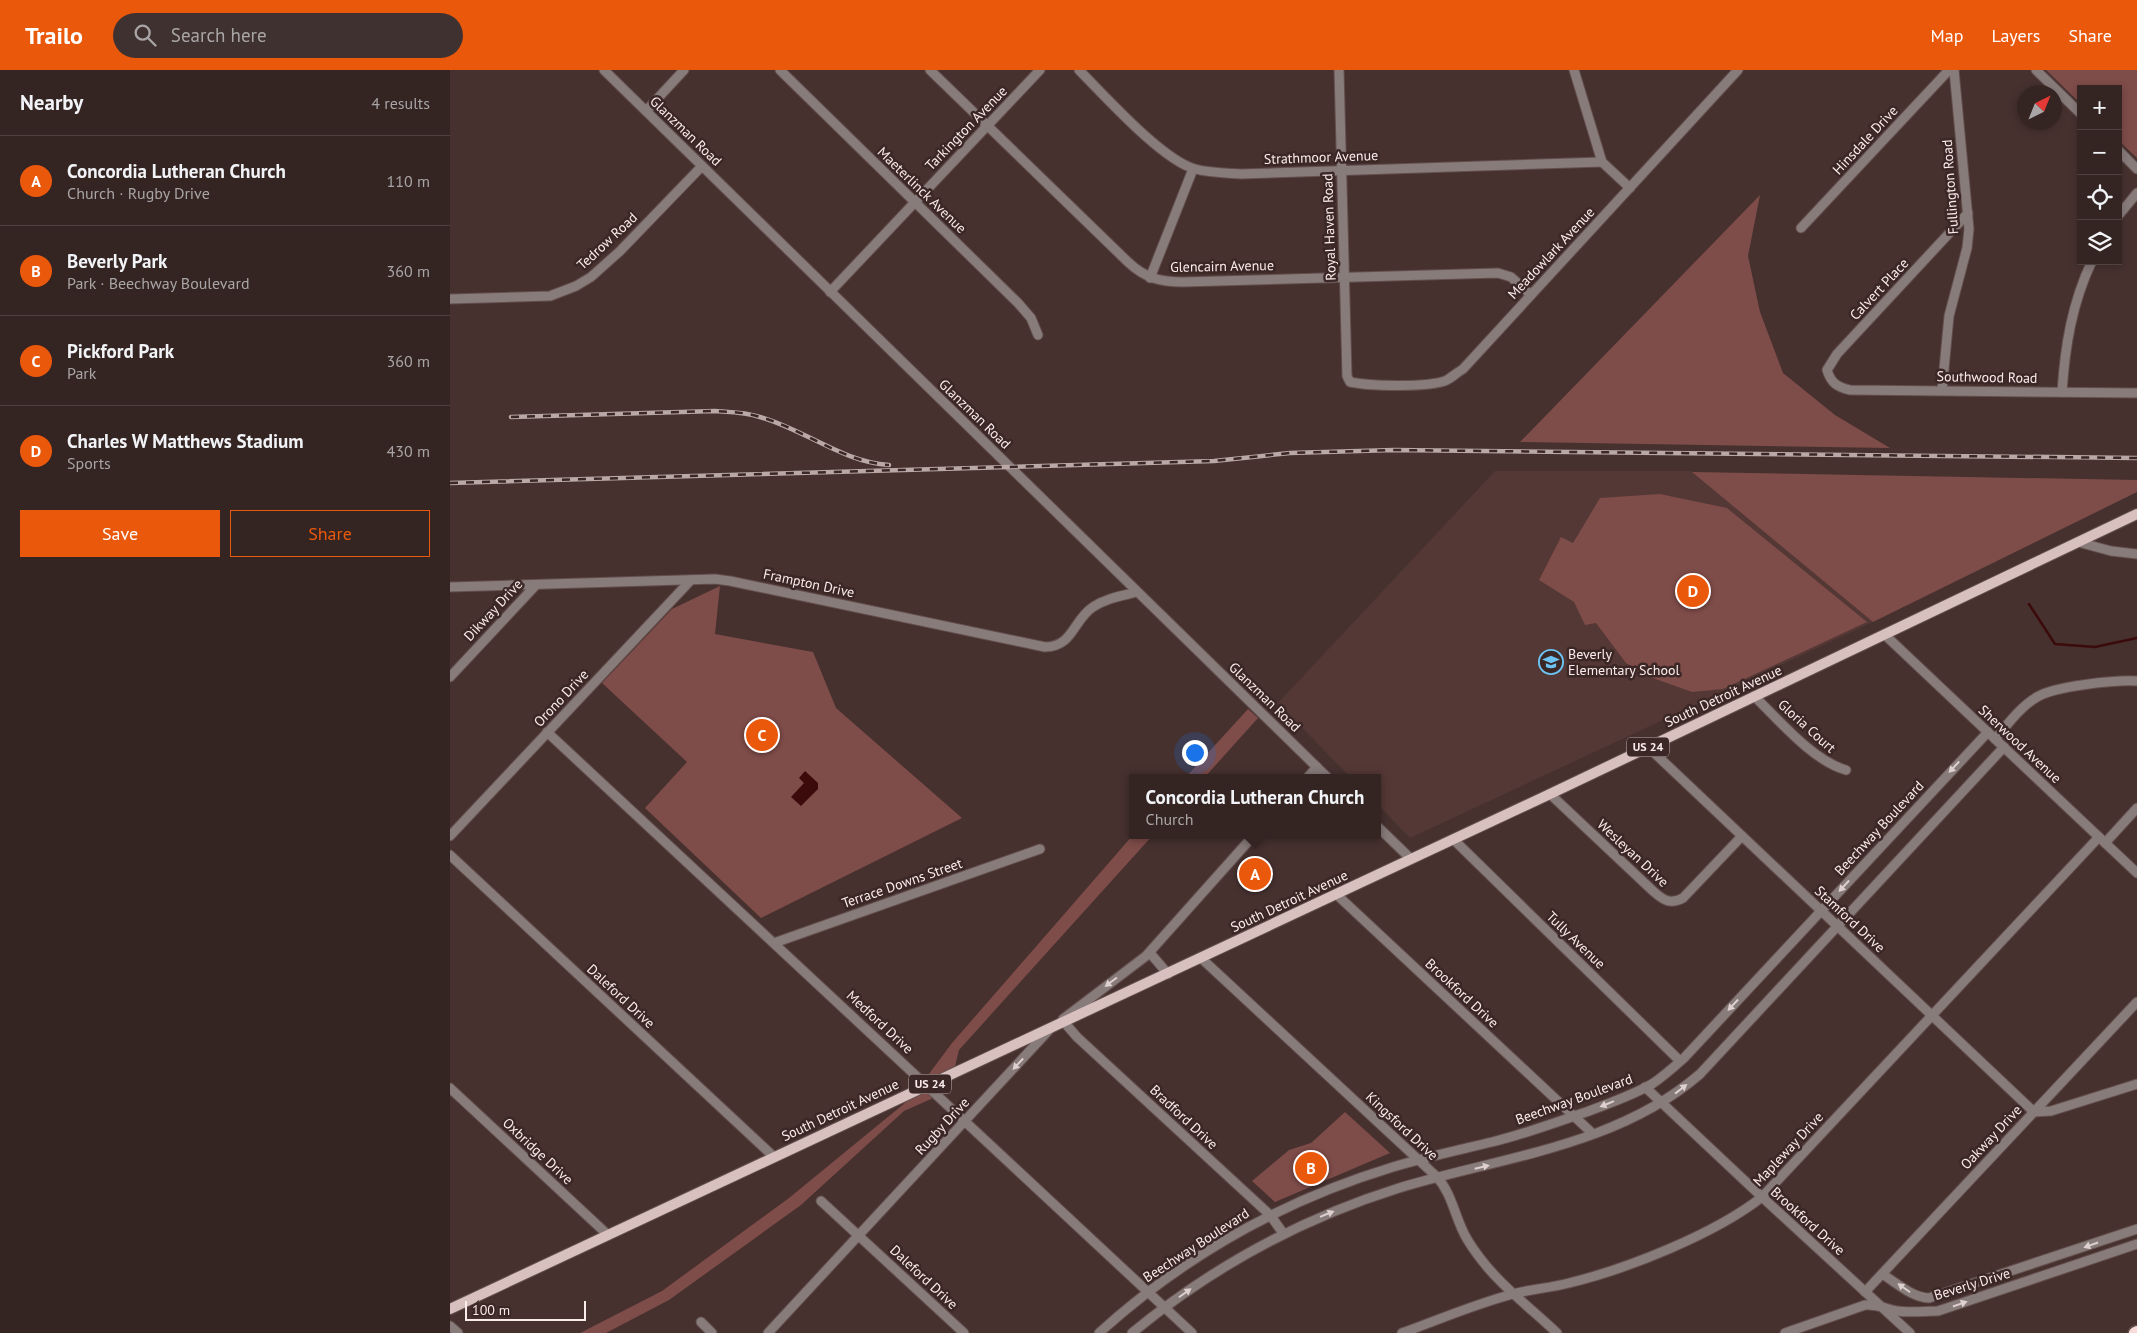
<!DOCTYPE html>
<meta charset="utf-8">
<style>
:root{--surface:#342523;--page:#3f3130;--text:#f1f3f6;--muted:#a9a5a6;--line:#4e4241;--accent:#ea580c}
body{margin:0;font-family:"PT Sans",sans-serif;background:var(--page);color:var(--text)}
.controls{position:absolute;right:15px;top:15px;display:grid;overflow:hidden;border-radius:0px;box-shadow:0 2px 8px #0003}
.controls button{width:45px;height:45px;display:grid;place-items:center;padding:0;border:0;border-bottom:1px solid var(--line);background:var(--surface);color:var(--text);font:25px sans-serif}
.compass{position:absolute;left:1567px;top:15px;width:45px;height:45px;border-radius:50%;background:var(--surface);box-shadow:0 2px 8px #0003;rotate:43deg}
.scale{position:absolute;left:15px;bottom:12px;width:121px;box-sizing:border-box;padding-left:5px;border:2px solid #faecea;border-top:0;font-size:14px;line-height:18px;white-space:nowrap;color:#faecea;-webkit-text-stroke:4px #3b2725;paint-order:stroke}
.you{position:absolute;left:744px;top:682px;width:18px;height:18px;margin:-12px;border:4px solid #fff;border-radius:50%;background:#1a73e8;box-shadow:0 0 0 8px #1a73e833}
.badge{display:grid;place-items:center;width:32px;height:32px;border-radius:50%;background:var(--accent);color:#fff;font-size:16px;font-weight:700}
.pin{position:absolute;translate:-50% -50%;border:2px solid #fff;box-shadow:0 1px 5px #0006}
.popup{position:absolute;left:679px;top:704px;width:252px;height:65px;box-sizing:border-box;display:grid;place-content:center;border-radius:0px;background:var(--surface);filter:drop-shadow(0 1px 4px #0005);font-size:16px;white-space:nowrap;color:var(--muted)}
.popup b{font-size:19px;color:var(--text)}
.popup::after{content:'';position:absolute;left:50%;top:100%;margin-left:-10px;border:10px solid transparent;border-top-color:var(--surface)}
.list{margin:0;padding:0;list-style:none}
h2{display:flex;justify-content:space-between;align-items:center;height:65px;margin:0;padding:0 20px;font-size:21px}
h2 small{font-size:16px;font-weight:400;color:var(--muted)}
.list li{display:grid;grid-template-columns:32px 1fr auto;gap:15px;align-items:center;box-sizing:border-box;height:90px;padding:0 20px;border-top:1px solid var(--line)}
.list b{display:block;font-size:19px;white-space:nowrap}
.list p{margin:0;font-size:16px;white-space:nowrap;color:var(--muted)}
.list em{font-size:16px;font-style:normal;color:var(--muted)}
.actions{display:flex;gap:10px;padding:15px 20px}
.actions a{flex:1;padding:11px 0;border:1px solid var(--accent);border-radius:0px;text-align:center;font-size:18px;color:var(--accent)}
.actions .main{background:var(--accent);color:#fff}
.icon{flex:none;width:28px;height:28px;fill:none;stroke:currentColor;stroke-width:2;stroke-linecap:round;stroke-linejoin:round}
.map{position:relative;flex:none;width:1687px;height:1263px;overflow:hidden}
header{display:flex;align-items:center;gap:30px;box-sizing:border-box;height:70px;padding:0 25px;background:var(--accent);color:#fff}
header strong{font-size:24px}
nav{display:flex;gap:28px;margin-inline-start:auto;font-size:18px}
.search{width:350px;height:45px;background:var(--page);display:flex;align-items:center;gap:12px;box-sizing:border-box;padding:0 18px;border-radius:28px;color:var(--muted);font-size:19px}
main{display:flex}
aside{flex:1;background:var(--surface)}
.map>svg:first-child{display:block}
</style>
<header>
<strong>Trailo</strong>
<div class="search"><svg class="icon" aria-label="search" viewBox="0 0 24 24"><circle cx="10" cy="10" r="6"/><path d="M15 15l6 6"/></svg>Search here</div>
<nav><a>Map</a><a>Layers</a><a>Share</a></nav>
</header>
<main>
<aside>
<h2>Nearby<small>4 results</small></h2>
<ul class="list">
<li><span class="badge">A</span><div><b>Concordia Lutheran Church</b><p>Church · Rugby Drive</p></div><em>110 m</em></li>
<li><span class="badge">B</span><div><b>Beverly Park</b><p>Park · Beechway Boulevard</p></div><em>360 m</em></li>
<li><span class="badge">C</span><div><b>Pickford Park</b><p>Park</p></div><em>360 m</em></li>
<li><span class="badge">D</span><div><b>Charles W Matthews Stadium</b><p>Sports</p></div><em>430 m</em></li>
</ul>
<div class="actions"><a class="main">Save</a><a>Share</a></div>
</aside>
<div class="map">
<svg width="1687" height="1263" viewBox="0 0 1687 1263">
<rect width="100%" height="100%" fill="#46312f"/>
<!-- built -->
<path fill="#543835" d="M1045 401H1242L1423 552 960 768 928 735V708H901L828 633Z"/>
<!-- green -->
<g fill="#7e4c49">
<path d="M1596 0H1687V88L1668 70V19H1631V34Z"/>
<path d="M1310 125 1298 186 1310 242 1333 303 1385 345 1440 378 1070 372Z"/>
<path d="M1242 402 1687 410V422L1423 552Z"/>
<path d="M1210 424 1277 438 1417 552 1273 619 1242 622 1200 607 1176 593 1146 553 1135 555 1124 532 1089 510 1111 467 1123 473 1150 428Z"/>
<path d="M270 516 265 564 363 582 386 638 512 748 311 848 195 738 237 692 152 613 222 539Z"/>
<path d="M798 639 808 648 754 708H735Z"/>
<path d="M683 765H703L509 980 499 1021 454 1041 351 1135 219 1230 156 1263H130L212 1221 339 1128 461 1028 502 973Z"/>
<path d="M895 1042 940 1083 825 1132 802 1111 839 1080 861 1073Z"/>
</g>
<!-- water -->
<path fill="#3b0b0c" d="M355 701 368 713V719L351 736 341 727 354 713 349 708Z"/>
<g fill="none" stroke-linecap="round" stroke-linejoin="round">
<!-- stream -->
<path stroke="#3b0b0c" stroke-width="2.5" d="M1579 534 1605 574 1645 577 1687 568"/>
<defs>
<g id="minor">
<path d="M154 0 878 708"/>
<path d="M330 0 568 233 581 248 588 265"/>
<path d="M480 0 678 192C695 208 710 212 733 212L1048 203 1061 207 1081 225"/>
<path d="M629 0C655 26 712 90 745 99 760 103 776 103 791 104L1152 92"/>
<path d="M889 0 897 306 900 312C919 316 980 318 997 310 1002 307 1008 302 1013 299L1288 0"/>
<path d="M1124 0 1152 92 1180 118"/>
<path d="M1586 0 1631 44"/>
<path d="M196 41 234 0"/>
<path d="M1668 80 1687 99"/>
<path d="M1518 143 1387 284 1377 300C1381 313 1387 317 1400 320L1687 323"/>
<path d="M1668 146 1687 123"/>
<path d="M1351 158 1499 0"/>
<path d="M700 208 743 99"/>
<path d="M380 222 590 0"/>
<path d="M0 229 100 226 126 216 141 207 169 182 252 96"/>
<path d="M1492 320 1499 246 1517 178 1519 159 1504 0"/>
<path d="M1612 322C1615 276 1622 233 1642 191"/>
<path d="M1628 472 1661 481 1687 484"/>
<path d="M0 517 265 509 280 511 595 577C623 577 623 550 643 537 656 528 672 526 687 522"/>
<path d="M1435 565 1687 803"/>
<path d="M0 607 86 515"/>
<path d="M1304 626C1329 650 1363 691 1396 700"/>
<path d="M97 662 742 1263"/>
<path d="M1545 669C1558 654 1570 637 1587 627 1605 616 1665 610 1687 611"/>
<path d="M1198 677 1584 1042 1601 1041 1687 1014"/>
<path d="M857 708 867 697"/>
<path d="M1100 724 1203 821C1213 830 1220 835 1233 828L1292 766"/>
<path d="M928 757 961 789"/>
<path d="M0 766 241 510"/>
<path d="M1003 769 1230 991"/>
<path d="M1655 773 1687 738"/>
<path d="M0 785 323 1086"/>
<path d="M886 824 1142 1063"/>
<path d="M324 873 590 779"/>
<path d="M700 883 718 904"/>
<path d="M751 888 987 1107C1003 1125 1005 1149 1017 1169 1041 1209 1074 1232 1107 1263"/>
<path d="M613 949 696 886 804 765"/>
<path d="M614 952 627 967 820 1145 833 1163"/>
<path d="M1195 1017 1312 1127 1460 1263"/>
<path d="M0 1018 158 1165"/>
<path d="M371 1131 514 1263"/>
<path d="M1432 1204C1447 1213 1461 1227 1479 1228L1687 1159"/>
<path d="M1415 1222 1687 932"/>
<path d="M251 1252 262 1263"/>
<path d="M0 1256 8 1263"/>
<path d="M318 1263 600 959"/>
<path d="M649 1263C734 1186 834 1130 943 1097 976 1087 1009 1080 1042 1072 1075 1064 1107 1052 1139 1041 1160 1033 1183 1025 1202 1014 1214 1006 1224 997 1234 988L1538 662"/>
<path d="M682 1263C762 1197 850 1149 949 1118 1051 1087 1167 1076 1250 1004L1554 677"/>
<path d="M952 1263C988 1250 1025 1234 1063 1224 1081 1219 1100 1218 1119 1213 1177 1199 1265 1164 1312 1127L1649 767"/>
<path d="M1335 1263 1415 1235C1432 1234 1433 1239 1447 1241 1460 1243 1475 1241 1488 1241L1687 1174"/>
</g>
<path id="major" d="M0 1239 1100 724 1687 444"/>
<path id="highway" d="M1685 1263 1687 1262"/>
</defs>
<!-- minor casing -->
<use href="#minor" stroke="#634f4d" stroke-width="11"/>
<!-- major casing -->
<use href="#major" stroke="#634f4d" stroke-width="12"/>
<!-- highway casing -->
<use href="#highway" stroke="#634f4d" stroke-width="15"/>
<!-- minor -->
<use href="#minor" stroke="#887c7b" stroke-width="9"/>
<!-- major -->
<use href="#major" stroke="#d8c0be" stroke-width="10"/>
<!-- highway -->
<use href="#highway" stroke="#f8dbd9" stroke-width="12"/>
<defs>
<g id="rail">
<path d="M61 347 265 341C280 342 295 342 310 347 354 359 392 392 439 395"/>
<path d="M0 413 764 391 840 383 944 380 1687 388"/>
</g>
</defs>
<!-- rail casing -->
<use href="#rail" stroke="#b9a8a6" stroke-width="4.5"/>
<!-- rail -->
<use href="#rail" stroke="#3b2725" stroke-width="2.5" stroke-dasharray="8" stroke-linecap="butt"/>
</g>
<!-- one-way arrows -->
<defs><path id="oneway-solid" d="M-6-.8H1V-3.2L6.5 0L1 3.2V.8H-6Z" transform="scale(1.25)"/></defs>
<g fill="#ded0ce">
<use href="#oneway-solid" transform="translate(1504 697) rotate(133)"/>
<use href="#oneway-solid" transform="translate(1394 816) rotate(133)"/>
<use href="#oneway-solid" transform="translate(661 912) rotate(143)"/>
<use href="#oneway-solid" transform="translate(1283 935) rotate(133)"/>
<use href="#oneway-solid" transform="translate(568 994) rotate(133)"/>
<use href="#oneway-solid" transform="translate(1231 1019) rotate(-38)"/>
<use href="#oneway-solid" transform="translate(1157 1034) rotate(158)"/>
<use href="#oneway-solid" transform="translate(1032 1097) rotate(-13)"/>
<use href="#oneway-solid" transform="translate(877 1144) rotate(-22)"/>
<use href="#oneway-solid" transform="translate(1641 1175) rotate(161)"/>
<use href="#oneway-solid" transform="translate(1454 1218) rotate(-145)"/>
<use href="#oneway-solid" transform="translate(735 1223) rotate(-35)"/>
<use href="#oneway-solid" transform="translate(1510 1234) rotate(-19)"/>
</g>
<!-- icons -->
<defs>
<symbol id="school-ring" viewBox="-11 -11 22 22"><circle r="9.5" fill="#3b2725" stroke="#6cc3f2" stroke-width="1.5"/><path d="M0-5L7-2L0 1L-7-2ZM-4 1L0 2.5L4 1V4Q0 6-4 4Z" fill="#6cc3f2"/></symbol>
</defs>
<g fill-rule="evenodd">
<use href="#school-ring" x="1087" y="578" width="28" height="28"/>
</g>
<g text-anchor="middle" stroke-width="5" stroke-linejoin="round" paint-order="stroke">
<!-- shield labels -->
<g fill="#3b2725" stroke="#c1b1af" stroke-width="1">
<rect x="1177" y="667.5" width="42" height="19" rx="4"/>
<rect x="459" y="1004.5" width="42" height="19" rx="4"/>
</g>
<g font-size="12" font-weight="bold" fill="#faecea">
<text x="1198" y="681">US 24</text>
<text x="480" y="1018">US 24</text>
</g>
<!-- street labels -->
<g font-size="14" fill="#faecea" stroke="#3b2725">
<text transform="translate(516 58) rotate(-46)" y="5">Tarkington Avenue</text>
<text transform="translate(236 61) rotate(44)" y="5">Glanzman Road</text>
<text transform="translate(1415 70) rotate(-47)" y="5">Hinsdale Drive</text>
<text transform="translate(871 87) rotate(-2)" y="5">Strathmoor Avenue</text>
<text transform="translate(1500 117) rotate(-94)" y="5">Fullington Road</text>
<text transform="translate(472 120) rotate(44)" y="5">Maeterlinck Avenue</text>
<text transform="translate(879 157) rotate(-92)" y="5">Royal Haven Road</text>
<text transform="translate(157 171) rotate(-43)" y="5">Tedrow Road</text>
<text transform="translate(1101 183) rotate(-47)" y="5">Meadowlark Avenue</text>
<text transform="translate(772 196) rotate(-1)" y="5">Glencairn Avenue</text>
<text transform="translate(1429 219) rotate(-47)" y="5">Calvert Place</text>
<text transform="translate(1537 307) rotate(1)" y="5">Southwood Road</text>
<text transform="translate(525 344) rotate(44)" y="5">Glanzman Road</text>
<text transform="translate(359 513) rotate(12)" y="5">Frampton Drive</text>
<text transform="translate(43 540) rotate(-47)" y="5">Dikway Drive</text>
<text transform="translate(1273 626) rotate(-25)" y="5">South Detroit Avenue</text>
<text transform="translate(815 627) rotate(44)" y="5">Glanzman Road</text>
<text transform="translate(111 628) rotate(-47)" y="5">Orono Drive</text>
<text transform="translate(1357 656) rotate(42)" y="5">Gloria Court</text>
<text transform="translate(1570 674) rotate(43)" y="5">Sherwood Avenue</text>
<text transform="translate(1429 758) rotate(-47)" y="5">Beechway Boulevard</text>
<text transform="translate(1183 783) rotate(43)" y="5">Wesleyan Drive</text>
<text transform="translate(452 813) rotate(-19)" y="5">Terrace Downs Street</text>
<text transform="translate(839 831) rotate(-25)" y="5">South Detroit Avenue</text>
<text transform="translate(1400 849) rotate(43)" y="5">Stamford Drive</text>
<text transform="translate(1126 870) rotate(44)" y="5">Tully Avenue</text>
<text transform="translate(1012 923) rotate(43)" y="5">Brookford Drive</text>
<text transform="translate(171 926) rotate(43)" y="5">Daleford Drive</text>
<text transform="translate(430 952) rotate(43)" y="5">Medford Drive</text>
<text transform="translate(1124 1029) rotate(-20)" y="5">Beechway Boulevard</text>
<text transform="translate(390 1040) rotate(-25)" y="5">South Detroit Avenue</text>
<text transform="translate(734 1047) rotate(43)" y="5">Bradford Drive</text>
<text transform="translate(492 1056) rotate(-47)" y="5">Rugby Drive</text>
<text transform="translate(952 1056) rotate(43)" y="5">Kingsford Drive</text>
<text transform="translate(1541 1067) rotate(-47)" y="5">Oakway Drive</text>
<text transform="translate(1338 1079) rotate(-47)" y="5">Mapleway Drive</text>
<text transform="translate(88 1081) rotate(43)" y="5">Oxbridge Drive</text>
<text transform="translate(1358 1151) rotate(42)" y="5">Brookford Drive</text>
<text transform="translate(746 1175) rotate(-33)" y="5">Beechway Boulevard</text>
<text transform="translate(474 1207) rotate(43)" y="5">Daleford Drive</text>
<text transform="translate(1522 1214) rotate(-17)" y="5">Beverly Drive</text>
</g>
<!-- poi labels -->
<g font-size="14" fill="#faecea" stroke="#3b2725" text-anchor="start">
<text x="1118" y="589">Beverly<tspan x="1118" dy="16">Elementary School</tspan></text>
</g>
</g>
</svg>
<div class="controls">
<button>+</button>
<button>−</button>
<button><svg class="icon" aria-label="locate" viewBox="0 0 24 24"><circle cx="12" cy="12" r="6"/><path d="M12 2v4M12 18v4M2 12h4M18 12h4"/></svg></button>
<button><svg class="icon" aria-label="layers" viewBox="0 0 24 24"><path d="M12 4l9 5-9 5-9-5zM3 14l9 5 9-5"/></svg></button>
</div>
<svg class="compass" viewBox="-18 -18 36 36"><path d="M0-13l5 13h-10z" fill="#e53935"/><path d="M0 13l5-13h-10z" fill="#a9a5a6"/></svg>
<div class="scale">100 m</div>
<div class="you"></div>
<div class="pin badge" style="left:805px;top:804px">A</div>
<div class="popup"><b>Concordia Lutheran Church</b>Church</div>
<div class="pin badge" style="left:861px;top:1098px">B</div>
<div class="pin badge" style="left:312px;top:665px">C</div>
<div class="pin badge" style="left:1243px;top:521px">D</div>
</div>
</main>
